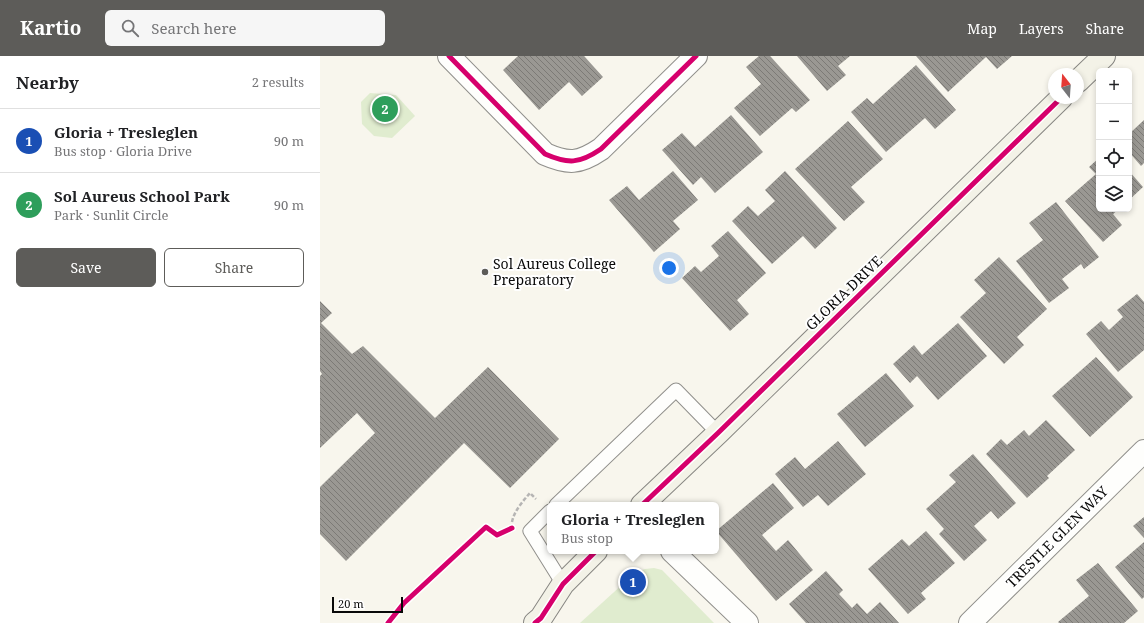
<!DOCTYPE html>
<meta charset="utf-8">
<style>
:root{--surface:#fff;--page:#f6f6f6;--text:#202124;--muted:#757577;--line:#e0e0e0;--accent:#5d5c59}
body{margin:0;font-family:"Noto Serif",serif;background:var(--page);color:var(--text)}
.controls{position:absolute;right:12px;top:12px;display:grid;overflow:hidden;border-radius:6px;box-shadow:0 2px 6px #0003}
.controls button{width:36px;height:36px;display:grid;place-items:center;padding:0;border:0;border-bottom:1px solid var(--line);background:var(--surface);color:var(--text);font:20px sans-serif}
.compass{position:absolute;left:728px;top:12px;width:36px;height:36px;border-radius:50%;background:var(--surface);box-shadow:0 2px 6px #0003;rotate:343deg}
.scale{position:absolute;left:12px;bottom:10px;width:71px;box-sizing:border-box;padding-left:4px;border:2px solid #090909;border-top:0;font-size:11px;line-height:14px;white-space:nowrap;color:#090909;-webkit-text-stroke:3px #fff;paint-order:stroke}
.you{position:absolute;left:349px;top:212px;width:14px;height:14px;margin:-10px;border:3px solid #fff;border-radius:50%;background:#1a73e8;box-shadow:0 0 0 6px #1a73e833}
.badge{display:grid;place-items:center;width:26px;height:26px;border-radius:50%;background:var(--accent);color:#fff;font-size:13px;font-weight:700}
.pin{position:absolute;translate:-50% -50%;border:2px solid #fff;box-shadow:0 1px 4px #0006}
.popup{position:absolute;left:227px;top:446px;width:172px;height:52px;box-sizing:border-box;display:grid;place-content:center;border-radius:6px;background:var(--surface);filter:drop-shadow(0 1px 3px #0005);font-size:13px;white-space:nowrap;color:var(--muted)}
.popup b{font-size:15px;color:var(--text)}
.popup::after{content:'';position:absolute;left:50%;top:100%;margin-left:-8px;border:8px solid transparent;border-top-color:var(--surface)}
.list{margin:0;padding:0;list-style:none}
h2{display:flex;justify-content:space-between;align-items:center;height:52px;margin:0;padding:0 16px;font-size:17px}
h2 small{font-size:13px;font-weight:400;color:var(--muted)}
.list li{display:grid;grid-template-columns:26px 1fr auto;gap:12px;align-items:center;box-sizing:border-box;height:64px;padding:0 16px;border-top:1px solid var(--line)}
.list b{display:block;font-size:15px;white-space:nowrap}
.list p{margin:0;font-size:13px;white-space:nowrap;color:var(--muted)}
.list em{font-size:13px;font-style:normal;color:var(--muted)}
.actions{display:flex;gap:8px;padding:12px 16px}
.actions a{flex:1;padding:9px 0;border:1px solid var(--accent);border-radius:6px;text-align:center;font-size:14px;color:var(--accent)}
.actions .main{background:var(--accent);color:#fff}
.icon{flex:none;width:22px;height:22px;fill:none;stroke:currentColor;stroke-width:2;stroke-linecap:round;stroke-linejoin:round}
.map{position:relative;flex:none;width:824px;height:567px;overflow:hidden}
header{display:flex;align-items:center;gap:24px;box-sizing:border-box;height:56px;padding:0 20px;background:var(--accent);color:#fff}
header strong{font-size:19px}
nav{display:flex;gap:22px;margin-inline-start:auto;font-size:14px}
.search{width:280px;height:36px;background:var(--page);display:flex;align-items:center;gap:10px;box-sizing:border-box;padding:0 14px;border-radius:6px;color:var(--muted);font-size:15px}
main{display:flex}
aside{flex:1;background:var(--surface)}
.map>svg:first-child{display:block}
</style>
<header>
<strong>Kartio</strong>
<div class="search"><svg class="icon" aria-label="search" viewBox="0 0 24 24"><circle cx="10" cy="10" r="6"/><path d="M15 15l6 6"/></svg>Search here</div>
<nav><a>Map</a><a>Layers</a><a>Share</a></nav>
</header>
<main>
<aside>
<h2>Nearby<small>2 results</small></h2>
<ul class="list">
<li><span class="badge" style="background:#1a4fb4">1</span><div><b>Gloria + Tresleglen</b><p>Bus stop · Gloria Drive</p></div><em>90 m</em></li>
<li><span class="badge" style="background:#2e9e5b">2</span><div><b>Sol Aureus School Park</b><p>Park · Sunlit Circle</p></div><em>90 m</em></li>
</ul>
<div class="actions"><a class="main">Save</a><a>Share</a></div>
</aside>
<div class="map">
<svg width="824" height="567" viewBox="0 0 824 567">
<defs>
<pattern id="building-back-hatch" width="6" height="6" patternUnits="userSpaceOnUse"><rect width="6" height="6" fill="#9a9893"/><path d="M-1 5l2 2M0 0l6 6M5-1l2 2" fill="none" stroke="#7c7a76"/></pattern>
</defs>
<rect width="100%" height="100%" fill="#f8f6ed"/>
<!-- grass -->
<g fill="#e0eccf">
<path d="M50 37 76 39 95 60 72 82 54 80 42 68 41 46Z"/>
<path d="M334 512 342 514 394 567H260L316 516 325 513Z"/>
</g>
<!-- building -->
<g fill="url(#building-back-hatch)">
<path d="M198 0H264L283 21 262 40 249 26 219 54 183 14Z"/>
<path d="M439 0H450L490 44 476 56 472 52 440 80 414 52 441 28 426 11Z"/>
<path d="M477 0H530L518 10 526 19 507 35Z"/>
<path d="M596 0H692L677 13 666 1 628 36Z"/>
<path d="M596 9 636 54 615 73 605 62 566 96 531 56 547 42 553 48Z"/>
<path d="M411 59 443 96 395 137 381 121 373 129 342 94 362 77 375 91Z"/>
<path d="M824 64V107L821 110 809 96V78Z"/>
<path d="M528 65 563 103 531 131 545 146 524 165 475 113Z"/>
<path d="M779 102V153H799L793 158 802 169 783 186 745 145 776 118 769 111Z"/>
<path d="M353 115 378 144 353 165 360 173 334 196 289 144 307 130 319 144Z"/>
<path d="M465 115 517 172 495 193 483 180 452 208 412 165 428 150 438 160 455 145 445 134Z"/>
<path d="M809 115 823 131 809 144Z"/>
<path d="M736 146 779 201 764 213 761 208 742 223 749 232 729 247 696 205 723 184 709 167Z"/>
<path d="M408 175 446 217 417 244 429 258 410 275 362 222 375 210 381 216 399 200 391 190Z"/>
<path d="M679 201 727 253 697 281 704 289 684 308 640 261 666 237 654 224Z"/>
<path d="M817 238 824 246V294L798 316 766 278 781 265 789 274 803 261 797 254Z"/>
<path d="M0 245 12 257 1 267 32 298 43 290 115 362 168 311 239 383 190 432 144 387 26 505 0 478V431L55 377 37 357 0 392V320L2 318 0 315Z"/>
<path d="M638 267 667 300 618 344 597 320 590 327 573 308 594 289 602 299Z"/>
<path d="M776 301 813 341 770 381 732 340Z"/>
<path d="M566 317 594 350 545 391 517 358Z"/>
<path d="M726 364 755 394 727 420 729 422 707 442 666 398 681 383 687 389 704 374 709 380Z"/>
<path d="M518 385 546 418 508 450 498 439 483 451 455 418 475 401 485 413Z"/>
<path d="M653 398 696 447 678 463 671 455 654 470 667 484 644 505 619 478 624 473 606 453 636 426 629 419Z"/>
<path d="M453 427 474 452 442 479 456 495 468 484 493 514 456 545 396 475Z"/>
<path d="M824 461V482L813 470Z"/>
<path d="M606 475 635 507 601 537 606 543 588 558 548 513 582 483 589 490Z"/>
<path d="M824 486V541L822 543 795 511Z"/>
<path d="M778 507 818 555 804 567H739L738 566 769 540 756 524Z"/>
<path d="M506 515 523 534 519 538 532 552 537 547 547 558 560 546 579 567H486L469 548Z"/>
</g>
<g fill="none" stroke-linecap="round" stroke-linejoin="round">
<defs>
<g id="lane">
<path d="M236 449 356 334 398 377"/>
<path d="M230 455 210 475 243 528"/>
</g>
<g id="street">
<path d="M129 0 225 98C248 108 259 108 281 93L376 0"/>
<path d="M352 495 427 567"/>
<path d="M650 567 824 395"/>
</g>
<g id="secondary">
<path d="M758 25 784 0"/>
<path d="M322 449 398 377 741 42"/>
<path d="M215 567 221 562 243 528 276 495"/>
</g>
</defs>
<!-- lane casing -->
<use href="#lane" stroke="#91908c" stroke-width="15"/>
<!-- street casing -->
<use href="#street" stroke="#91908c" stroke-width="24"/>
<!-- secondary casing -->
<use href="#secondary" stroke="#878682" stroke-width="24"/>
<!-- path -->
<path stroke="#b6b5b4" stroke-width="2.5" stroke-dasharray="4 2" stroke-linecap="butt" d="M192 466C194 455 203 445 210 437L216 443"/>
<!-- lane -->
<use href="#lane" stroke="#fefefc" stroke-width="13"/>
<!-- street -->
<use href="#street" stroke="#fefefc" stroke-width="22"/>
<!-- secondary -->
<use href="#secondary" stroke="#f3f2e7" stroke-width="22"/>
<defs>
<g id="cycleway">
<path d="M129 0 225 98C248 108 259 108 281 93L376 0"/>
<path d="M322 449 398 377 741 42"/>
<path d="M68 567 84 547 166 471 177 479 192 472"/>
<path d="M215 567 221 562 243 528 276 495"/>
</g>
</defs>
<!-- cycleway casing -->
<use href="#cycleway" stroke="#fff" stroke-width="8"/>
<!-- cycleway -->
<use href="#cycleway" stroke="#d6006c" stroke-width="5"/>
</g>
<!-- markers -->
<circle fill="#5d5c59" stroke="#fff" stroke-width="1.5" cx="165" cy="216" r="4"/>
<g text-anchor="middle" stroke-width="4" stroke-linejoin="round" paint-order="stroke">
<!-- poi labels -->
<g font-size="14" fill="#090909" stroke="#fff" text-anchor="start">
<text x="173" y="213">Sol Aureus College<tspan x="173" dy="16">Preparatory</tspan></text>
</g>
<!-- street labels -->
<g font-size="14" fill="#090909" stroke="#fff">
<text transform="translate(524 237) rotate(-44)" y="5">GLORIA DRIVE</text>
<text transform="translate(737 481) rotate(-45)" y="5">TRESTLE GLEN WAY</text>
</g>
</g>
</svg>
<div class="controls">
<button>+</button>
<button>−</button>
<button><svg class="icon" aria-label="locate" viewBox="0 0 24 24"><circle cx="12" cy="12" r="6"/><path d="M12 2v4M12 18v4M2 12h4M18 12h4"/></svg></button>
<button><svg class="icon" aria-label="layers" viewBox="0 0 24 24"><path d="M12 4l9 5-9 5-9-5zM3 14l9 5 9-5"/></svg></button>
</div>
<svg class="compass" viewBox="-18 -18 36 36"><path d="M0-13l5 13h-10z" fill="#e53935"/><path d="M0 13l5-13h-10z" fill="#757577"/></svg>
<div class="scale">20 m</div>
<div class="you"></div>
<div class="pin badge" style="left:313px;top:526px;background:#1a4fb4">1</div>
<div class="popup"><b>Gloria + Tresleglen</b>Bus stop</div>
<div class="pin badge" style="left:65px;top:53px;background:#2e9e5b">2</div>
</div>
</main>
